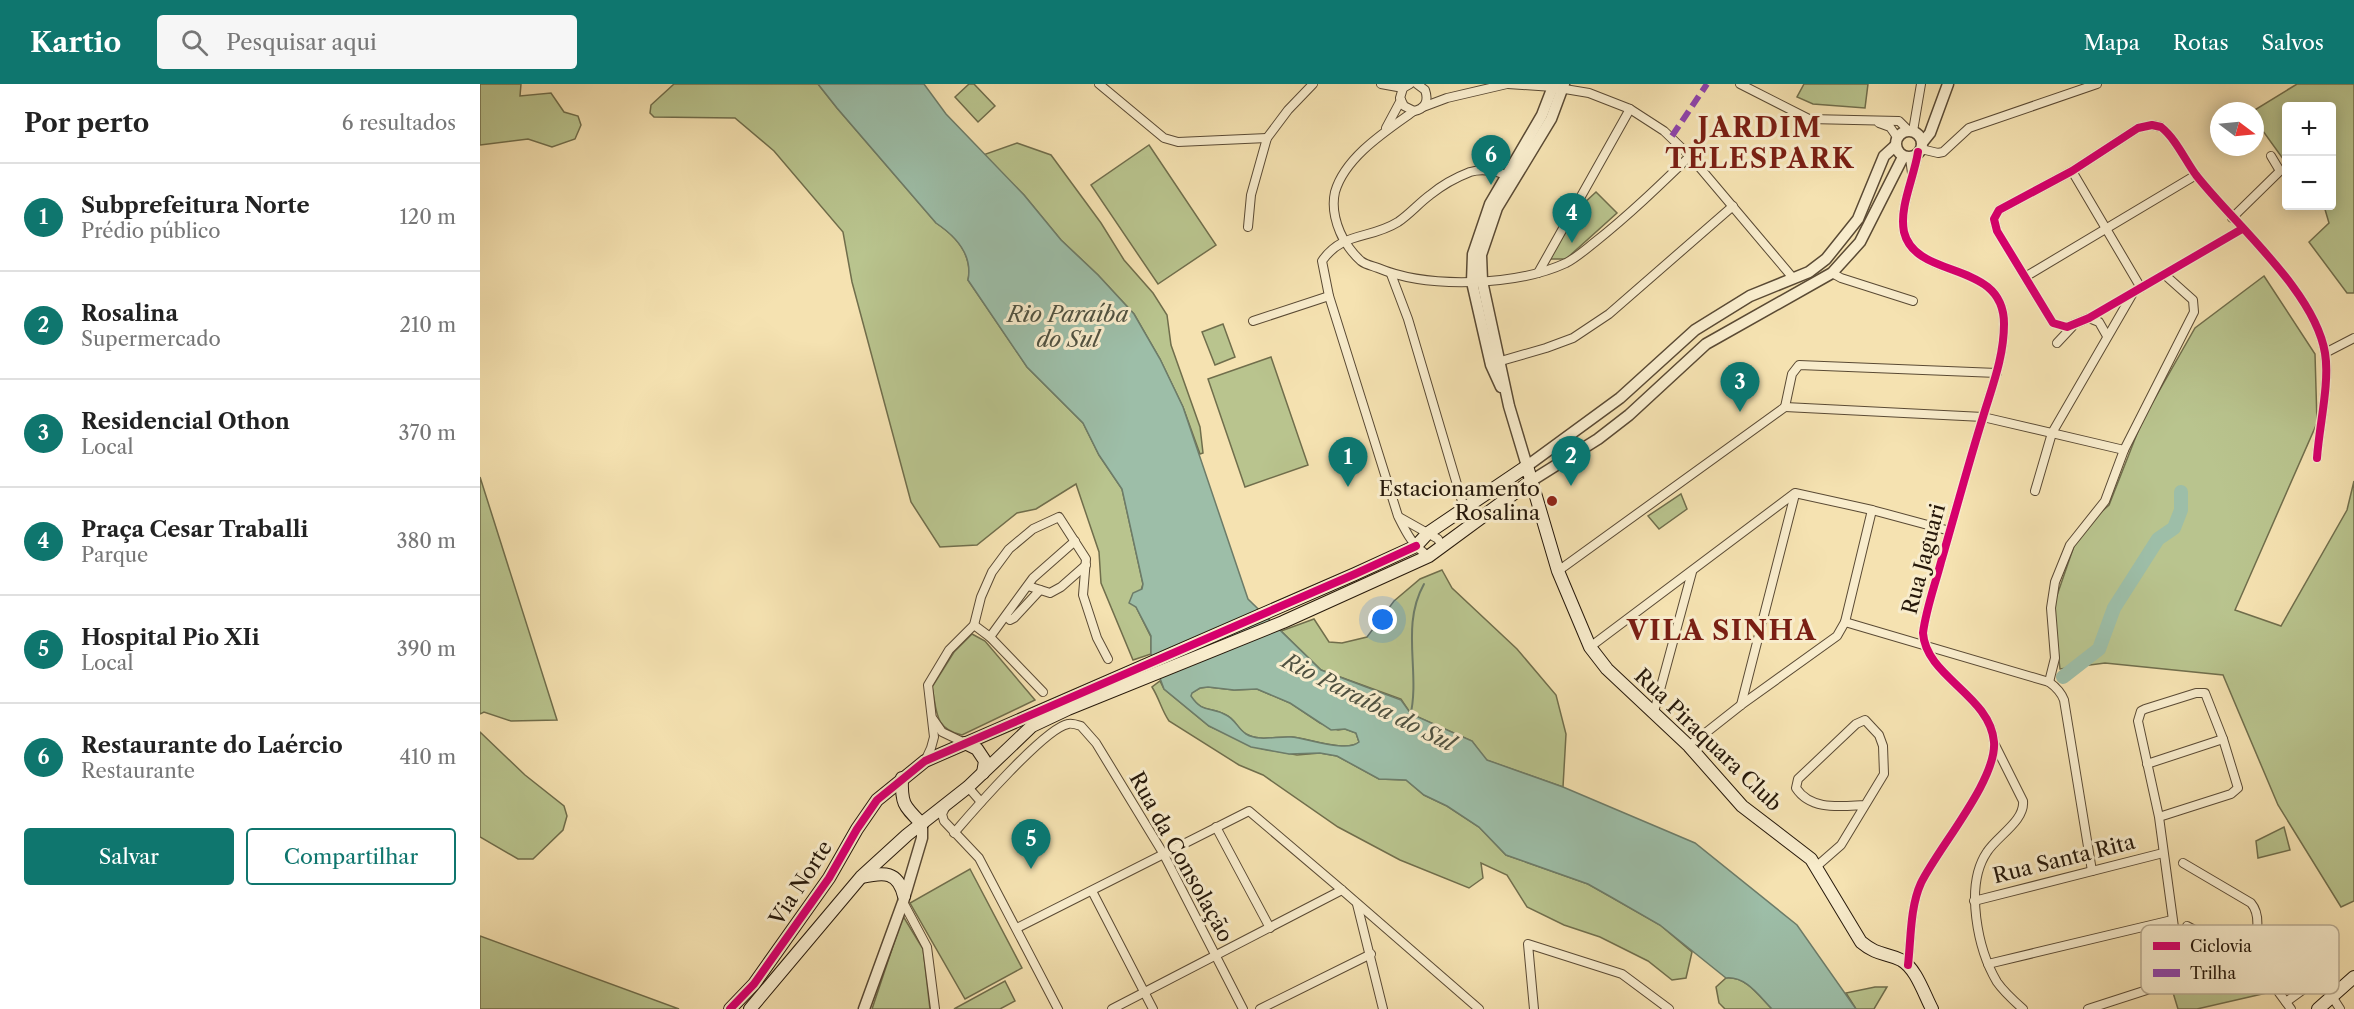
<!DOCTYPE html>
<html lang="pt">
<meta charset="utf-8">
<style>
:root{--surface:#fff;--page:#f6f6f6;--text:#222;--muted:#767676;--line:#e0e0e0;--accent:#0f766e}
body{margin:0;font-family:"Libre Caslon Text",serif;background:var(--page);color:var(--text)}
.controls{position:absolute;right:18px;top:18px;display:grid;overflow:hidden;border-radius:6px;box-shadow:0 3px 15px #0003}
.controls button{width:54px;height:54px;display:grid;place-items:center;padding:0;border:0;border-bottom:2px solid var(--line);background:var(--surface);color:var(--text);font:30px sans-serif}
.compass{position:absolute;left:1730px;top:18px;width:54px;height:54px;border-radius:50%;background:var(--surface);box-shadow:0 3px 15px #0003;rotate:106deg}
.you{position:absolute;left:903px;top:536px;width:21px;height:21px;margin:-15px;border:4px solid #fff;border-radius:50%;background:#1a73e8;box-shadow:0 0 0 9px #1a73e833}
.badge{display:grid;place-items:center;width:39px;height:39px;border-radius:50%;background:var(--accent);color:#fff;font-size:20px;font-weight:700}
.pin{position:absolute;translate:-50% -50px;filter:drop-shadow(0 2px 3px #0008)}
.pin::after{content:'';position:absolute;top:32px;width:21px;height:18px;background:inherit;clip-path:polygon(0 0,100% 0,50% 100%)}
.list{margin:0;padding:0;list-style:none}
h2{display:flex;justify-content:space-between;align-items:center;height:78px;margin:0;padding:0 24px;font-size:26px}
h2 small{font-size:20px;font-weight:400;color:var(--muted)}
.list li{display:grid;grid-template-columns:39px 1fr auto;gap:18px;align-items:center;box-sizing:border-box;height:108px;padding:0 24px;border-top:2px solid var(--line)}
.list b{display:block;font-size:22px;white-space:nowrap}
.list p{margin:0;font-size:20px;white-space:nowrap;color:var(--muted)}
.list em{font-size:20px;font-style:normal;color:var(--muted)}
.actions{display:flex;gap:12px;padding:18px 24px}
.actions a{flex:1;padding:14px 0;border:2px solid var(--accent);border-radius:6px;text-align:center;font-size:21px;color:var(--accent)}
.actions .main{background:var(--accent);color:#fff}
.icon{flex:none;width:33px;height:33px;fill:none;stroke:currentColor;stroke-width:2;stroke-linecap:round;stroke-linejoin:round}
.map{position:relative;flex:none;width:1874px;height:925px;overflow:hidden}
header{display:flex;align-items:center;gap:36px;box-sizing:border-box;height:84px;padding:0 30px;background:var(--accent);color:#fff}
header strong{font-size:28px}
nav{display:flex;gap:33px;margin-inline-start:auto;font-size:21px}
.search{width:420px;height:54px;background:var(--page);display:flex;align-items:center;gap:15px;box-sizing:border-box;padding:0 21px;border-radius:6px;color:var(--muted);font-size:22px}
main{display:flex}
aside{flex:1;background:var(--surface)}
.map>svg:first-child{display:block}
</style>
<header>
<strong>Kartio</strong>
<div class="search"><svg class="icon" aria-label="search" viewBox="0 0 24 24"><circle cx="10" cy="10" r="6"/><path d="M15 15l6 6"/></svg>Pesquisar aqui</div>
<nav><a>Mapa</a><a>Rotas</a><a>Salvos</a></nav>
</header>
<main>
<aside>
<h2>Por perto<small>6 resultados</small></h2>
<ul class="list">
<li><span class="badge">1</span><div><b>Subprefeitura Norte</b><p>Prédio público</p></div><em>120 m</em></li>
<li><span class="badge">2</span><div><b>Rosalina</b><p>Supermercado</p></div><em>210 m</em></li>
<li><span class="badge">3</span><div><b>Residencial Othon</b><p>Local</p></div><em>370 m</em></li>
<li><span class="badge">4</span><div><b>Praça Cesar Traballi</b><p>Parque</p></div><em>380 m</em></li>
<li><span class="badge">5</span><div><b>Hospital Pio XIi</b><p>Local</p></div><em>390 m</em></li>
<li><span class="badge">6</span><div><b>Restaurante do Laércio</b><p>Restaurante</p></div><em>410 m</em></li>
</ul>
<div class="actions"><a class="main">Salvar</a><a>Compartilhar</a></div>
</aside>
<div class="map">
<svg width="1874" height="925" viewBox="0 0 1874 925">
<rect width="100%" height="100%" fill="#f5e2b1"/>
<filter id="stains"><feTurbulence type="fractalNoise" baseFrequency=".00333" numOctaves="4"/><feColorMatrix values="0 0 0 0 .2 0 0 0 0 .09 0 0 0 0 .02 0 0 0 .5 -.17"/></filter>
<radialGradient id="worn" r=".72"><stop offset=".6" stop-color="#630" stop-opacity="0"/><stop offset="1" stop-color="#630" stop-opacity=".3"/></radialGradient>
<!-- green -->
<g fill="#b9c48e" stroke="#706e4c" stroke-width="1.5">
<path d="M0 0H41L40 12 71 9 84 28 98 32 101 41 95 55 72 63 48 55 0 61Z"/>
<path d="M194 0H338L357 24 456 139C477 153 493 171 488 196L547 283 603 339 619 371 642 405 663 500 656 523 671 553V570L653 576 621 499 619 468 596 400 556 425 537 429 497 461 460 463 431 418 372 198 363 148 294 67 255 34 174 33 170 29 171 21Z"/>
<path d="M489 0H494L515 22 498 38 475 13Z"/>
<path d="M1324 0H1388L1385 24 1333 20 1317 13Z"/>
<path d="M1817 0H1874V209H1867L1829 158 1849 139 1844 122H1852V22H1806V79L1775 36V27H1773Z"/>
<path d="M537 59 571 71 621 139 644 176 673 209 687 231 691 261 720 343 723 369 720 370 703 323 680 275 654 230 618 191 581 156 544 111 503 71Z"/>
<path d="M669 61 736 161 678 200 611 101Z"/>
<path d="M1116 108 1137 129 1086 175H1069L1101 122Z"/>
<path d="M1784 192 1835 270 1837 339 1755 526 1801 542 1867 426 1874 397V817L1861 823 1798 721 1743 591 1625 579 1580 585 1573 523 1594 462 1609 439 1629 421 1662 337 1715 244Z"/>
<path d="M743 240 755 273 735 281 722 248Z"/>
<path d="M791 273 828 381 765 403 728 295Z"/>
<path d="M0 393 77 636 31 637 4 628 0 630Z"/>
<path d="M1201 410 1207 425 1179 445 1168 432Z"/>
<path d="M962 486 972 504 1037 565 1076 611 1086 650 1083 703 1006 676 992 657 931 630 921 615 841 586 801 547 834 535 849 558 862 559 887 553 914 517 940 495Z"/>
<path d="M492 550 505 557 555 616 482 651C454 645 457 627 452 603L474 568Z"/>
<path d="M680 597 684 605 729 642 765 658 783 665 801 668 817 671 840 669 857 672 899 695 926 696 944 711 967 722 999 743 1026 771 1108 800 1131 813 1180 841 1212 868 1206 894 1192 896 1168 877 1120 853 1084 841 1047 823 1027 791 1001 779 1003 794 989 804 920 776 858 743 783 691 759 681 689 637C681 625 680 616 672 603Z"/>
<path d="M728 603 754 606 777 605 810 619 840 639 858 646 865 645 876 649 879 658C867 669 827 654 812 653 796 652 780 658 766 650 758 645 755 635 746 631 731 622 723 630 711 613V609L720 604Z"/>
<path d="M0 648 45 691 84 722 87 732 83 746 53 775H38L0 753Z"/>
<path d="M1804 743 1810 766 1778 774 1776 757Z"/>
<path d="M490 785 542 884 485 915 430 819Z"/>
<path d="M423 832 443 865 450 925H392Z"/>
<path d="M0 852 199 925H0Z"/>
<path d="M1772 878 1791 908 1717 925H1698L1691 902Z"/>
<path d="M1246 894C1266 892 1279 912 1292 925H1245L1239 919 1236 903Z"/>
<path d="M525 897 535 917 520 925H474Z"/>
<path d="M1395 903H1407L1394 925H1376L1366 909Z"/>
</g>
<!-- water -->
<path fill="#9dbea8" stroke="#6d7c69" stroke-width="1.5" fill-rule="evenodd" d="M338 0H444L466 30 544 111 581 156 618 191 654 230 680 275 703 323 768 515 841 586 921 616 931 630 992 657 1007 676 1083 703 1215 759 1317 841 1376 925H1292C1279 912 1266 892 1246 894L1180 841 1131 813 1108 800 1026 771 999 743 967 722 944 711 926 696 899 695 857 672 840 669 809 670 771 663 729 642 684 605 671 570V552L656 523 649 519 653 509 662 505 663 500 642 405 619 371 603 339 547 283 488 196C493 171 477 153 456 139L357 24ZM728 603 754 606 777 605 810 619 851 646 865 645 876 649 879 658C867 669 827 654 811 653 796 652 780 658 766 650 758 645 755 635 746 631 730 622 723 630 711 612L712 609 720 604Z"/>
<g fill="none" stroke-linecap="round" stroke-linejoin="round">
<!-- stream -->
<path stroke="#6d7c69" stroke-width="2" d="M930 633C941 588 920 543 944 500"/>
<!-- river -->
<path stroke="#9dbea8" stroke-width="14" d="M1583 593 1619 565 1634 524 1678 455 1694 444 1701 426V408"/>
<defs>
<g id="minor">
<path d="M619 0 684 54 698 58 787 54"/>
<path d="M901 0 923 4"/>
<path d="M930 0 923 4 920 14 924 22 934 27C945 25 949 17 945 6L937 0"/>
<path d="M1028 0 1073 3 1109 9 1150 25 1184 47 1210 72 1313 194"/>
<path d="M1260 0 1329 35 1419 37 1428 46"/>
<path d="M943 23 967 14 1027 0"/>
<path d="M934 27C906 47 865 73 855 108 852 121 855 136 860 148 864 158 873 170 881 177 886 181 893 182 898 184 948 205 1036 202 1086 179 1096 174 1106 165 1115 158 1149 131 1179 102 1210 72"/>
<path d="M1399 39 1410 43 1417 53"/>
<path d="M906 44 921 16"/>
<path d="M1433 47 1441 0"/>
<path d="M1441 65 1458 69 1463 68 1489 44 1617 0"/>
<path d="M1430 74 1432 89"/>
<path d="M1592 87 1661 204"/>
<path d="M1752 134 1800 87 1791 72"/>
<path d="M768 143 771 111 787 54 808 26 833 0"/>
<path d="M1762 145 1609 234 1587 243 1573 239 1517 147 1514 135 1519 126 1592 87 1658 44 1672 41 1681 43C1696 55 1705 76 1716 91 1754 140 1835 207 1845 269 1850 298 1839 343 1837 374"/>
<path d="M1058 189 1150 25"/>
<path d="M1352 189 1361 194 1433 217"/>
<path d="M911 190 928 235 984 424"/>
<path d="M1545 193 1716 91"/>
<path d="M1609 234 1619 238 1627 252"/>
<path d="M773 237 849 212"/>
<path d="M1577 259 1592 243"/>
<path d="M1845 269 1874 254"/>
<path d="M1014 279 1066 264 1093 254 1129 230 1253 122"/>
<path d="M1305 323 1503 333 1644 366 1714 228 1713 216 1685 191"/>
<path d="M1305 323 1312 290 1319 281 1517 289"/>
<path d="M1555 407 1572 349 1653 209"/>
<path d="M919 433 958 455 962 463"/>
<path d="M949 472C933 463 926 448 918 432L849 212 842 177C863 147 889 156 918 138 930 130 939 119 950 111 961 102 977 93 990 88 1004 84 1017 87 1031 93"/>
<path d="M1078 487 1305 323"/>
<path d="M548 502 570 509 581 503 606 481"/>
<path d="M526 532 530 536 534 534 560 506"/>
<path d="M1365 538 1569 598C1576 603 1581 608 1584 616L1612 787"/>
<path d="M494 541 510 553 563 608"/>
<path d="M510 553 553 494 595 457"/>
<path d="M1110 563 1315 409 1392 426 1470 447"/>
<path d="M1569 598 1575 574 1571 524 1575 498 1590 461 1625 417 1644 366"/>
<path d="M1261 621 1315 410"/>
<path d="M1174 628 1212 488"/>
<path d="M453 635 462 648 485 659"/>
<path d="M1515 661 1543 717C1545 737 1517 752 1507 768 1484 802 1498 866 1517 898 1524 908 1534 917 1543 925"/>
<path d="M1209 662 1261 621 1357 552 1365 538 1392 426"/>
<path d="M445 677 451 664 454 653 448 601 469 566 494 541 501 513 512 488 529 465 553 445 579 433 606 475 603 511 617 554 628 575"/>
<path d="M1667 680 1743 655"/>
<path d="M488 703 501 718"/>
<path d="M466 722 462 730 464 737 499 774 578 925"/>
<path d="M1679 733 1751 710 1758 704 1743 655 1725 609H1716L1665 625 1661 627 1658 637 1679 733 1701 895"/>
<path d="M736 743 790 844"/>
<path d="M474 749C492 728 565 644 588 640 591 639 598 641 601 642L616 659 683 769 763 925"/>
<path d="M1703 779 1771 819C1783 833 1775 855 1772 872"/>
<path d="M1337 782 1361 761 1404 690 1403 662 1399 651 1385 636 1376 640 1318 695 1316 704C1331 727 1361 722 1384 721"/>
<path d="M612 807 673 925"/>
<path d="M1494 817 1683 769"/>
<path d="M423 818 447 863 455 925"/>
<path d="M877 820 903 925"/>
<path d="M1707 842 1767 874"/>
<path d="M537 844 769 727 862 806 999 925"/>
<path d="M1508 880 1692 836"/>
<path d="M1428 881C1431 855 1430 823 1441 799 1458 764 1517 696 1514 658 1510 611 1446 593 1443 549 1446 525 1455 501 1461 478 1475 430 1488 381 1503 333 1512 303 1524 273 1524 240 1524 175 1436 197 1424 148 1419 123 1434 94 1438 68"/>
<path d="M1779 882 1807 864"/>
<path d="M1853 914 1860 925"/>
<path d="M1806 918 1849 887"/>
<path d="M632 925 862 806"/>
<path d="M780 925 891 870"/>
<path d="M1054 925 1048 860 1142 890 1189 925"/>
<path d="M1608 925 1772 872 1811 925"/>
</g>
<g id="tertiary">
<path d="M1084 0 1071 35 1017 124 1001 171 1002 197 1029 322 1047 382 1140 314 1215 246 1270 212 1329 188 1346 175 1378 135 1404 72 1415 62"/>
<circle cx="1429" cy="60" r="13"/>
<path d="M1442 59 1450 49 1468 0"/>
<path d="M1021 303 1011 281 992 198 993 170 1010 120 1062 31 1074 0"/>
<path d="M1051 397 1118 355 1149 331 1226 260 1352 189 1380 158 1423 73"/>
<path d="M384 925 423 818 442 754V740"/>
</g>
<g id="secondary">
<path d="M485 659 497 665 505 677 503 689"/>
<path d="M422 694C421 720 424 722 442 740"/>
<path d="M382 793C404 788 418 787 424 812"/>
<path d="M250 925 274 900 349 794 377 745 397 716 445 677 875 490 936 462 948 449 1047 382 1078 487 1110 563 1127 585 1209 662 1262 722 1331 775 1381 858C1398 872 1404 868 1421 876 1436 884 1444 910 1452 925"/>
<path d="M270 925 381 793 427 751 488 703 552 642 588 625 803 538 949 472 1051 397"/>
<path d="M1838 925 1874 893"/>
</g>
</defs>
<!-- minor casing -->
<use href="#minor" stroke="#5a4a34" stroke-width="10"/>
<!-- tertiary casing -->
<use href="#tertiary" stroke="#5a4a34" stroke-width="13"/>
<!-- secondary casing -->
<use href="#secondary" stroke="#26180a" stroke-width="14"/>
<!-- minor -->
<use href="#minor" stroke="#f8eccc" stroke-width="8"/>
<!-- tertiary -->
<use href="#tertiary" stroke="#f8eccc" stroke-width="10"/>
<!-- secondary -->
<use href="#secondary" stroke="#f8eccc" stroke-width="12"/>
<!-- quiet -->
<path stroke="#8e44ad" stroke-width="6" stroke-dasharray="12 6" stroke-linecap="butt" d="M1192 52 1227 0"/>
<defs>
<g id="cycleway">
<path d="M1762 145 1609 234 1587 243 1573 239 1517 147 1514 135 1519 126 1592 87 1658 44 1672 41 1681 43C1696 55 1705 76 1716 91 1754 140 1835 207 1845 269 1850 298 1839 343 1837 374"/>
<path d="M1428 881C1431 855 1430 823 1441 799 1458 764 1517 696 1514 658 1510 611 1446 593 1443 549 1446 525 1455 501 1461 478 1475 430 1488 381 1503 333 1512 303 1524 273 1524 240 1524 175 1436 197 1424 148 1419 123 1434 94 1438 68"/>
<path d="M250 925 274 900 349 794 377 745 397 716 445 677 875 490 936 462"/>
</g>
</defs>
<!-- cycleway casing -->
<use href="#cycleway" stroke="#f8eccc" stroke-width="11"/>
<!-- cycleway -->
<use href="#cycleway" stroke="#d6006c" stroke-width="8"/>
</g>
<!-- markers -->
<circle fill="#8f2418" stroke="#f8eccc" stroke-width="2" cx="1072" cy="417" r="6"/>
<g text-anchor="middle" stroke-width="6" stroke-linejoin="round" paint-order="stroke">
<!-- poi labels -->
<g font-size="21" fill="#26180a" stroke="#f8eccc" text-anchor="end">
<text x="1060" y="412">Estacionamento<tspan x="1060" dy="24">Rosalina</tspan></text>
</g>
<!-- street labels -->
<g font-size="21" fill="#26180a" stroke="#f8eccc">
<text transform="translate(1444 475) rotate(-75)" y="7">Rua Jaguari</text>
<text transform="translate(1228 656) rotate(44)" y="7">Rua Piraquara Club</text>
<text transform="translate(701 773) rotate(61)" y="7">Rua da Consolação</text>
<text transform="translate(1584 775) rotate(-14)" y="7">Rua Santa Rita</text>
<text transform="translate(321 799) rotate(-57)" y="7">Via Norte</text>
</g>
<!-- water labels -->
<g font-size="22" font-style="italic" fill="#505241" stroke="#f8eccc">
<text x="588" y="238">Rio Paraíba<tspan x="588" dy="25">do Sul</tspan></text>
<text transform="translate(889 618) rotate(27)" y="8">Rio Paraíba do Sul</text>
</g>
<!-- district labels -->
<g font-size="27" font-weight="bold" letter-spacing="1.5" fill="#7a1f14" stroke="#f8eccc">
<text x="1280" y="53">JARDIM<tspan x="1280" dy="31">TELESPARK</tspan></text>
<text x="1242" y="556">VILA SINHA</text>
</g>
</g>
<!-- legend -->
<rect x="1661" y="841" width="198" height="69" rx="9" fill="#f8eccc" stroke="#b9ac92" stroke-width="1.5"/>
<rect x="1673" y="858" width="27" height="8" fill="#d6006c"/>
<rect x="1673" y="885" width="27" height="8" fill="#8e44ad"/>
<g font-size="16" fill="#26180a">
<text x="1710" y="868">Ciclovia</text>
<text x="1710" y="895">Trilha</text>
</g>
<rect width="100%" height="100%" filter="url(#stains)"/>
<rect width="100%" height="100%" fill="url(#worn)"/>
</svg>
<div class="controls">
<button>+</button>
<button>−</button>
</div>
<svg class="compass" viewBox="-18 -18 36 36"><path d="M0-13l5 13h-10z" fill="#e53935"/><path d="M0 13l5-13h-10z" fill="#767676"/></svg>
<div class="you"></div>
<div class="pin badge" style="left:868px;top:403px">1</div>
<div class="pin badge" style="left:1091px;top:402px">2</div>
<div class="pin badge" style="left:1260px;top:328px">3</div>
<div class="pin badge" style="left:1092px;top:159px">4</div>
<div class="pin badge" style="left:551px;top:785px">5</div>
<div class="pin badge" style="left:1011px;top:101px">6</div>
</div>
</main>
